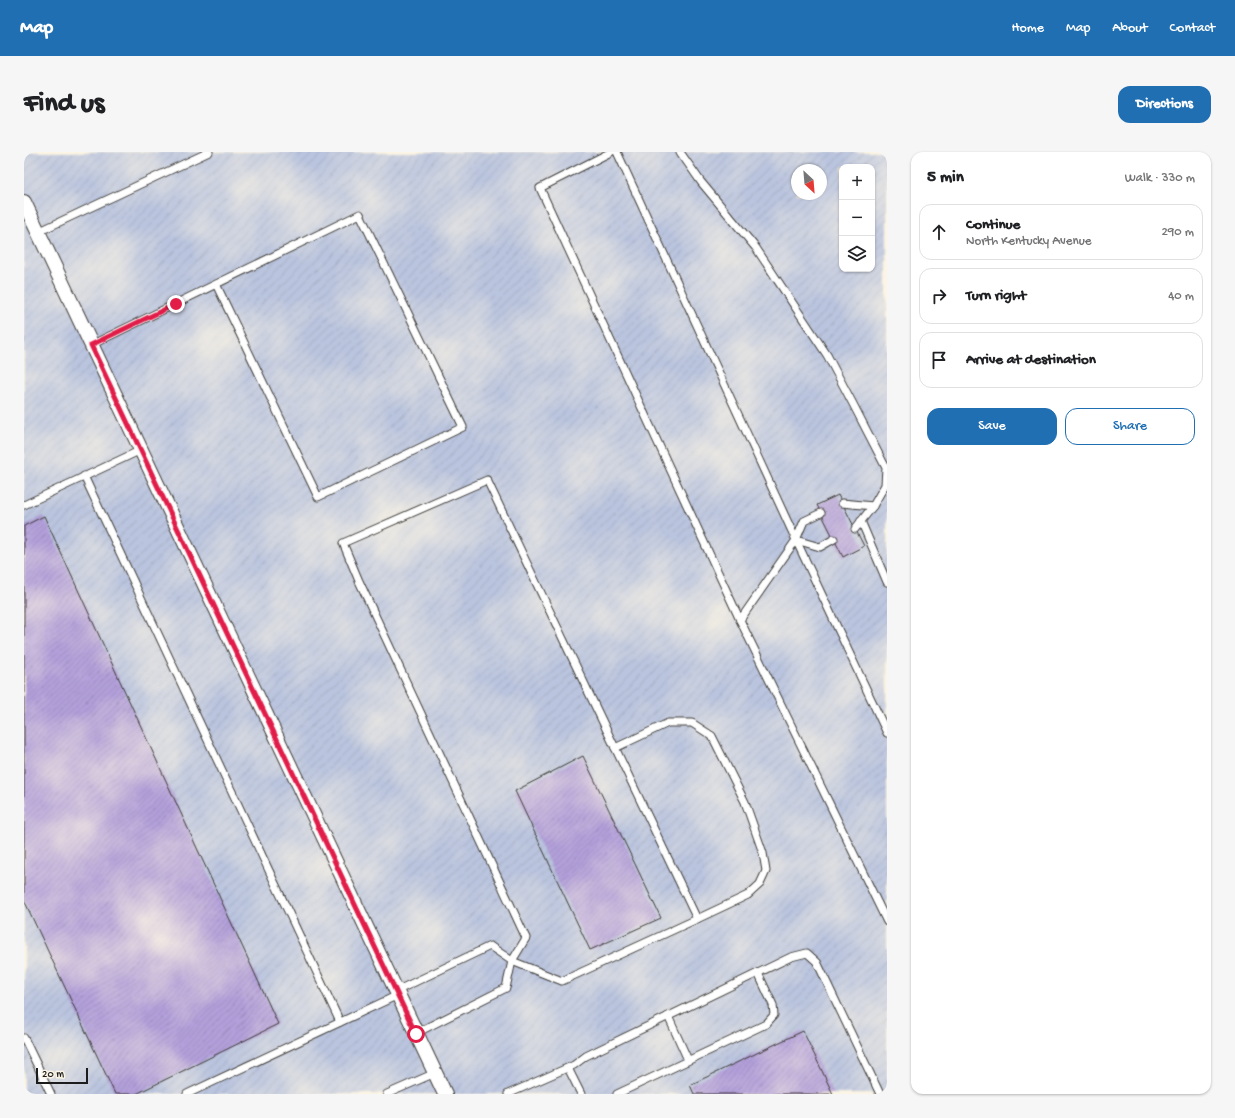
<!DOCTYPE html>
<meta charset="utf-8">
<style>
:root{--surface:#fff;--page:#f6f6f6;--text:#202124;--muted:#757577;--line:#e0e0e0;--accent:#1f6fb2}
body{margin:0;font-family:"Gochi Hand",sans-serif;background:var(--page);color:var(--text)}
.controls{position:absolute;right:12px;top:12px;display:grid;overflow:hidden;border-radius:8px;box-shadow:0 1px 3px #0004}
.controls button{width:36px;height:36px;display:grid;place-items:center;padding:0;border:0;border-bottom:1px solid var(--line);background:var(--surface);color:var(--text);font:20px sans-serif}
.compass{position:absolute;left:767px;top:12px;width:36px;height:36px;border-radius:50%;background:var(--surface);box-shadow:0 1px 3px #0004;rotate:154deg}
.scale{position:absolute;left:12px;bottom:10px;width:52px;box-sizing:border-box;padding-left:4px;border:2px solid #1c1c1c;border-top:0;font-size:11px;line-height:14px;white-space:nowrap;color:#1c1c1c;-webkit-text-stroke:3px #fcf5e5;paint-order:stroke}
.stop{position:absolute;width:12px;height:12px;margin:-9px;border:3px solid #e11d48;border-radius:50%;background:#fff}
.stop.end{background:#e11d48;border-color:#fff;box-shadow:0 1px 4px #0008}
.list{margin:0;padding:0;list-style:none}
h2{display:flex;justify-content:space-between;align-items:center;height:52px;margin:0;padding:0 16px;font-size:17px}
h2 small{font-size:13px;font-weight:400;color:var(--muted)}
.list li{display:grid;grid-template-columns:26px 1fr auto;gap:12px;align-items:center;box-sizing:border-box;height:56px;margin:0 8px 8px;padding:0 8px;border:1px solid var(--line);border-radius:12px}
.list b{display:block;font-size:15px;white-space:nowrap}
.list p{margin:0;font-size:13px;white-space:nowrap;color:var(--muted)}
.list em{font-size:13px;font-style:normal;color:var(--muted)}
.actions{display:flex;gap:8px;padding:12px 16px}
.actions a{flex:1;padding:9px 0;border:1px solid var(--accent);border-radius:12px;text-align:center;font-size:14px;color:var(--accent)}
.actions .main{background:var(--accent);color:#fff}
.icon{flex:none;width:22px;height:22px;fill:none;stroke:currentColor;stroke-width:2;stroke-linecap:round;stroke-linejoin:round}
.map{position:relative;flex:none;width:863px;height:942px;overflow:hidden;border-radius:12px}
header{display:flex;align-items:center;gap:24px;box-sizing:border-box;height:56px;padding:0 20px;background:var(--accent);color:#fff}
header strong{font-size:19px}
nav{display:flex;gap:22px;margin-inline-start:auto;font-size:14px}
.intro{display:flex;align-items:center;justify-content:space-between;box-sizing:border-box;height:96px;padding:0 24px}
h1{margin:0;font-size:28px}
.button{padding:10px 18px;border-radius:12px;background:var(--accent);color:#fff;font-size:14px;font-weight:700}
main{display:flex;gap:24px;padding:0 24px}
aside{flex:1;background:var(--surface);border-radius:12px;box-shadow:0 1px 3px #0004}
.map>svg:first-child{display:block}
</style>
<header>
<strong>Map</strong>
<nav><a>Home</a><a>Map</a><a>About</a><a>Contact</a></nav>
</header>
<div class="intro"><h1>Find us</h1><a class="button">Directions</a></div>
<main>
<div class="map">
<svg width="863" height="942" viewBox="0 0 863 942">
<defs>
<pattern id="industrial-furrows" width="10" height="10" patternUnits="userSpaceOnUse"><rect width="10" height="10" fill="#bac4de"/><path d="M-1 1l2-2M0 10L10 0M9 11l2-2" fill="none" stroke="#9fa8be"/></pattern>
<pattern id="building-hatch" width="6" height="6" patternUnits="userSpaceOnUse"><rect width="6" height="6" fill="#b4a0db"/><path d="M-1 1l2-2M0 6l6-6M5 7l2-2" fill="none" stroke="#9282b1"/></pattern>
</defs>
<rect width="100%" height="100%" fill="#fcf5e5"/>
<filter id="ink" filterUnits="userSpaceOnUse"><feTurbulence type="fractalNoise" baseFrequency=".025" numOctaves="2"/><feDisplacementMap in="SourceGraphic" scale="8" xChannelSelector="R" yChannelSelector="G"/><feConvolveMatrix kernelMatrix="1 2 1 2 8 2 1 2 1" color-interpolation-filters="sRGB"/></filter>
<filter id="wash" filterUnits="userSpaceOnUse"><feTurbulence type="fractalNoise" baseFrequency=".012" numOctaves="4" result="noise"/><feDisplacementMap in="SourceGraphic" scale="16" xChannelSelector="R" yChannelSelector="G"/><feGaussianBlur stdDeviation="0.9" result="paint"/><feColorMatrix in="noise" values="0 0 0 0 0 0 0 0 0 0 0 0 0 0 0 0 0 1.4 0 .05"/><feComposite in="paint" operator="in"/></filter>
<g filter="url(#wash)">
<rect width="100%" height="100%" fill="#f3e4c8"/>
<!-- industrial -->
<path fill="url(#industrial-furrows)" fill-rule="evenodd" d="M0 0H863V942H0ZM818 15H848V117H818ZM773 18H797V42H773Z"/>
<g id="blocks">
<!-- building -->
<g fill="url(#building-hatch)">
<path d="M814 343 840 394 819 405 793 353Z"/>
<path d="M20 364 254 872 112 942H91L0 748V374Z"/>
<path d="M559 604 637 766 566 798 491 639Z"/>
<path d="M779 879 809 942H670L666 933Z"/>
</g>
</g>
</g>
<g filter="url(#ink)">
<use href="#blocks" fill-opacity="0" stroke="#3c3a36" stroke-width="1"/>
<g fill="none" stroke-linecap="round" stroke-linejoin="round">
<defs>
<g id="service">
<path d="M587 0 516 36 716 468 863 770"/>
<path d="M593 0 772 388 863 581"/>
<path d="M656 0 677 30 732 96 803 203 829 252 862 316 861 333 849 354 831 377"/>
<path d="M14 80 185 0"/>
<path d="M67 193 336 62 439 275 294 345 192 132"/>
<path d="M60 324 316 870"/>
<path d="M463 328 673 767 538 829 488 809 502 786 335 429 319 391Z"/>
<path d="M818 351 849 354"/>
<path d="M0 353 117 298"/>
<path d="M837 369 863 430"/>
<path d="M772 388 796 395 810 387"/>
<path d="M716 468 772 388 780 369 797 361"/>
<path d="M591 596 644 571H668L688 584 721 650 739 701 742 719 736 732 724 743 673 767"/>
<path d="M372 839 466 794 488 809 482 836 392 881"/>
<path d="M644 864 664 908"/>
<path d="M0 886 27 942"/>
<path d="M544 916 557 942"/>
<path d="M163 942 374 843"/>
<path d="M363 942 411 921"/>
<path d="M484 942 550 913 562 904 767 805 783 801 793 810 856 942"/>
<path d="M593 942 742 872 750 863 749 853 734 821"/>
</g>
<path id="minor" d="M0 50 421 942"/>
</defs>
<!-- service casing -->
<use href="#service" stroke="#3c3a36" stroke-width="9"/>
<!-- minor casing -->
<use href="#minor" stroke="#3c3a36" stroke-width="16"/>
<!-- service -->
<use href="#service" stroke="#fff" stroke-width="7"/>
<!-- minor -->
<use href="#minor" stroke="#fff" stroke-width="14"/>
</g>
</g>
<g fill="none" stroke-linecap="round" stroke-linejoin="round" filter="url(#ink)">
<!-- route -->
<path stroke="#e11d48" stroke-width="5" d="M152 152 67 193 392 882"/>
</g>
</svg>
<div class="controls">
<button>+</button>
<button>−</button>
<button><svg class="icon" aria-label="layers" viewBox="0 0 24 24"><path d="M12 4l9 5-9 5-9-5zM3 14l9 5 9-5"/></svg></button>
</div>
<svg class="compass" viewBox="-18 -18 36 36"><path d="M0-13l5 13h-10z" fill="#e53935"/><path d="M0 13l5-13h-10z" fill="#757577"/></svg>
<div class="scale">20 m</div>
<div class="stop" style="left:392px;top:882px"></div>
<div class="stop end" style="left:152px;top:152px"></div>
</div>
<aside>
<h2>5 min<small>Walk · 330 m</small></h2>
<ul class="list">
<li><svg class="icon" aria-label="ahead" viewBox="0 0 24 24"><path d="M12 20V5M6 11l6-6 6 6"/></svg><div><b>Continue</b><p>North Kentucky Avenue</p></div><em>290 m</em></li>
<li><svg class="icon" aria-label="right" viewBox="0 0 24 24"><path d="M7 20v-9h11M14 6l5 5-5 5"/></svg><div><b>Turn right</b></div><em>40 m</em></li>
<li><svg class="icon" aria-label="arrive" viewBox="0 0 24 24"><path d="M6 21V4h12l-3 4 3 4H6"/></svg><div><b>Arrive at destination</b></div></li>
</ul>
<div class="actions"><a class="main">Save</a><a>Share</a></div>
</aside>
</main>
